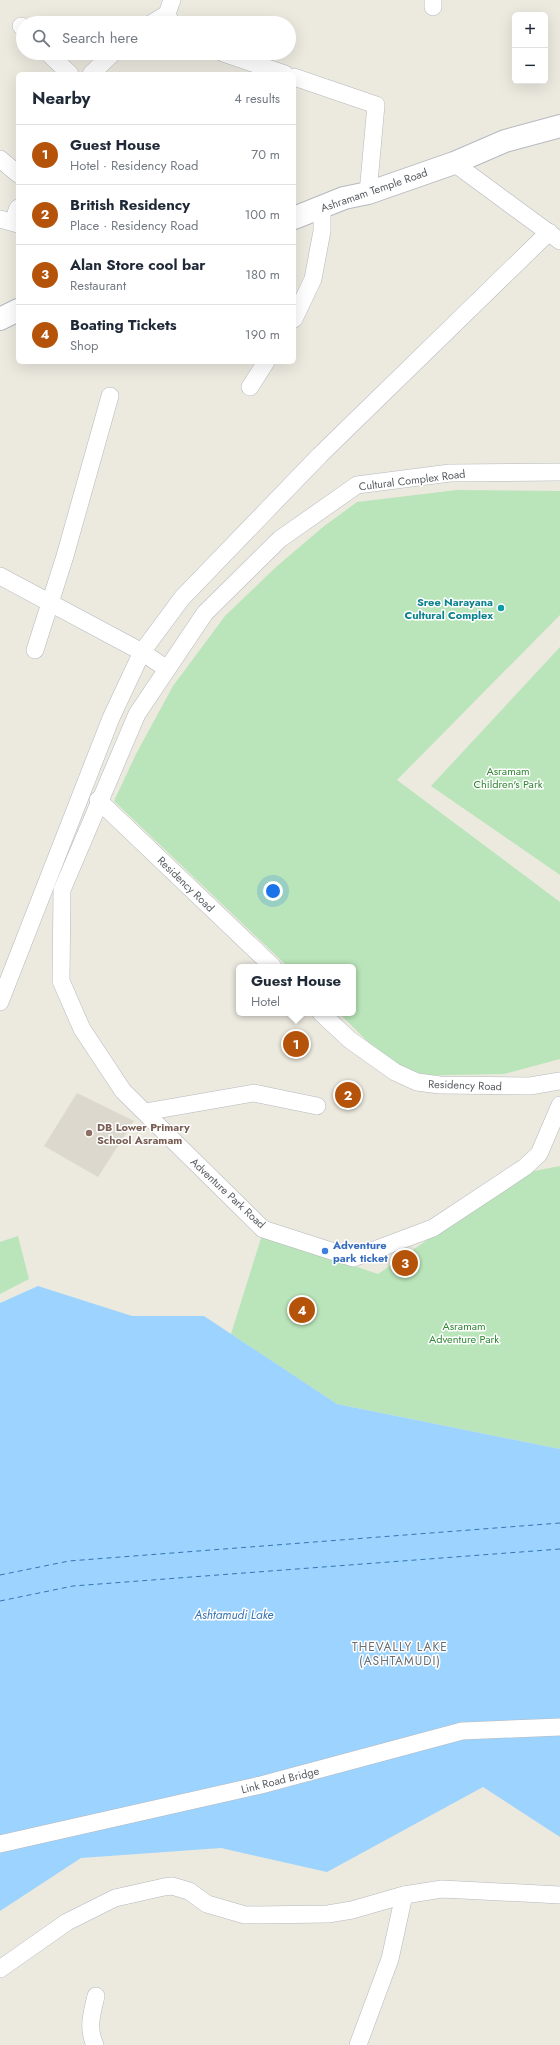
<!DOCTYPE html>
<meta charset="utf-8">
<style>
:root{--surface:#fff;--page:#f2f2f3;--text:#1f2937;--muted:#747a83;--line:#e0e1e3;--accent:#b45309}
body{margin:0;font-family:Jost,sans-serif;background:var(--page);color:var(--text)}
.controls{position:absolute;right:12px;top:12px;display:grid;overflow:hidden;border-radius:6px;box-shadow:0 4px 16px #0002}
.controls button{width:36px;height:36px;display:grid;place-items:center;padding:0;border:0;border-bottom:1px solid var(--line);background:var(--surface);color:var(--text);font:20px sans-serif}
.you{position:absolute;left:273px;top:891px;width:14px;height:14px;margin:-10px;border:3px solid #fff;border-radius:50%;background:#1a73e8;box-shadow:0 0 0 6px #1a73e833}
.badge{display:grid;place-items:center;width:26px;height:26px;border-radius:50%;background:var(--accent);color:#fff;font-size:13px;font-weight:700}
.pin{position:absolute;translate:-50% -50%;border:2px solid #fff;box-shadow:0 1px 4px #0006}
.popup{position:absolute;left:236px;top:964px;width:120px;height:52px;box-sizing:border-box;display:grid;place-content:center;border-radius:6px;background:var(--surface);filter:drop-shadow(0 1px 3px #0005);font-size:13px;white-space:nowrap;color:var(--muted)}
.popup b{font-size:15px;color:var(--text)}
.popup::after{content:'';position:absolute;left:50%;top:100%;margin-left:-8px;border:8px solid transparent;border-top-color:var(--surface)}
.list{margin:0;padding:0;list-style:none}
h2{display:flex;justify-content:space-between;align-items:center;height:52px;margin:0;padding:0 16px;font-size:17px}
h2 small{font-size:13px;font-weight:400;color:var(--muted)}
.list li{display:grid;grid-template-columns:26px 1fr auto;gap:12px;align-items:center;box-sizing:border-box;height:60px;padding:0 16px;border-top:1px solid var(--line)}
.list b{display:block;font-size:15px;white-space:nowrap}
.list p{margin:0;font-size:13px;white-space:nowrap;color:var(--muted)}
.list em{font-size:13px;font-style:normal;color:var(--muted)}
.icon{flex:none;width:22px;height:22px;fill:none;stroke:currentColor;stroke-width:2;stroke-linecap:round;stroke-linejoin:round}
.map{position:relative;flex:none;width:560px;height:2045px;overflow:hidden}
.search{position:absolute;background:var(--surface);box-shadow:0 4px 16px #0002;left:16px;top:16px;width:280px;height:44px;display:flex;align-items:center;gap:10px;box-sizing:border-box;padding:0 14px;border-radius:22px;color:var(--muted);font-size:15px}
.panel{position:absolute;background:var(--surface);box-shadow:0 4px 16px #0002;left:16px;top:72px;width:280px;height:292px;border-radius:6px}
.map>svg:first-child{display:block}
</style>
<div class="map">
<svg width="560" height="2045" viewBox="0 0 560 2045">
<rect width="100%" height="100%" fill="#ece9df"/>
<!-- education -->
<path fill="#dcd8ce" d="M77 1093 134 1121 98 1177 44 1146Z"/>
<!-- green -->
<g fill="#bae5ba">
<path d="M457 490 560 491V615L397 780 560 902V1059L504 1074 402 1076 339 1013H353V967H288L114 801 136 754 173 686 225 616 276 567 323 527 357 502Z"/>
<path d="M560 647V875L431 786Z"/>
<path d="M560 1166V1449L337 1404 231 1334 262 1235 378 1274 524 1173Z"/>
<path d="M18 1236 29 1279 0 1294V1242Z"/>
</g>
<!-- water -->
<path fill="#9cd4ff" d="M38 1286 132 1316H204L337 1404 560 1449V1837L483 1787 327 1872 221 1848 81 1858 0 1911V1303Z"/>
<g fill="none" stroke-linecap="round" stroke-linejoin="round">
<!-- ferry -->
<g stroke="#3774b4" stroke-width="1" stroke-dasharray="5 4" stroke-linecap="butt">
<path d="M0 1575 69 1561 560 1523"/>
<path d="M0 1601 73 1586 560 1549"/>
</g>
<defs>
<g id="street">
<path d="M433 7V0"/>
<path d="M152 23 167 14"/>
<path d="M171 23 167 14 172 0"/>
<path d="M21 26 23 28"/>
<path d="M48 53 70 74"/>
<path d="M223 53 285 74"/>
<path d="M91 74 113 53"/>
<path d="M294 77 376 105 368 193"/>
<path d="M0 159 18 174"/>
<path d="M454 163 560 241"/>
<path d="M18 208 16 213 18 220"/>
<path d="M0 219 18 224"/>
<path d="M294 319 313 279 322 231V207"/>
<path d="M250 387 266 362"/>
<path d="M560 472 450 473 357 485 280 539 205 613 137 714 62 890 61 981 82 1029 123 1091 263 1229 353 1258 433 1228 525 1167 539 1154 560 1105"/>
<path d="M0 576 142 652 167 669"/>
<path d="M35 650 65 556 110 396"/>
<path d="M98 800 273 967"/>
<path d="M0 1002 111 718 142 652 182 598 320 455 549 232"/>
<path d="M321 1013 350 1040 395 1072 417 1082 440 1085 530 1086 560 1081"/>
<path d="M145 1112 254 1093 317 1106"/>
<path d="M0 1844 261 1785 462 1731 560 1727"/>
<path d="M0 1969 67 1922 115 1898 164 1887 172 1886 189 1891 207 1904 245 1915 328 1914 352 1910 404 1895 442 1889 560 1895"/>
<path d="M95 2045C87 2028 92 2013 96 1996"/>
<path d="M358 2045 390 1959 404 1895"/>
</g>
<g id="secondary">
<path d="M294 218 344 198 368 193 454 163 505 141 560 126"/>
<path d="M0 319 18 310"/>
</g>
</defs>
<!-- street casing -->
<use href="#street" stroke="#b5b8bd" stroke-width="18"/>
<!-- secondary casing -->
<use href="#secondary" stroke="#b5b9bf" stroke-width="24"/>
<!-- street -->
<use href="#street" stroke="#fff" stroke-width="17"/>
<!-- secondary -->
<use href="#secondary" stroke="#fff" stroke-width="22"/>
</g>
<!-- markers -->
<circle fill="#0f9aa8" stroke="#fff" stroke-width="1.5" cx="501" cy="608" r="4"/>
<circle fill="#8d6e63" stroke="#fff" stroke-width="1.5" cx="89" cy="1133" r="4"/>
<circle fill="#3f7fe0" stroke="#fff" stroke-width="1.5" cx="325" cy="1251" r="4"/>
<g text-anchor="middle" stroke-width="3" stroke-linejoin="round" paint-order="stroke">
<!-- street labels -->
<g font-size="11" fill="#585c61" stroke="#fff">
<text transform="translate(374 190) rotate(-19)" y="4">Ashramam Temple Road</text>
<text transform="translate(412 480) rotate(-7)" y="4">Cultural Complex Road</text>
<text transform="translate(186 884) rotate(44)" y="4">Residency Road</text>
<text transform="translate(465 1085) rotate(2)" y="4">Residency Road</text>
<text transform="translate(228 1193) rotate(43)" y="4">Adventure Park Road</text>
<text transform="translate(280 1780) rotate(-14)" y="4">Link Road Bridge</text>
</g>
<!-- culture labels -->
<g font-size="11" font-weight="bold" fill="#0d838f" stroke="#fff" text-anchor="end">
<text x="493" y="606">Sree Narayana<tspan x="493" dy="13">Cultural Complex</tspan></text>
</g>
<!-- park labels -->
<g font-size="11" fill="#328735" stroke="#fff">
<text x="508" y="775">Asramam<tspan x="508" dy="13">Children's Park</tspan></text>
<text x="464" y="1330">Asramam<tspan x="464" dy="13">Adventure Park</tspan></text>
</g>
<!-- education labels -->
<g font-size="11" font-weight="bold" fill="#785e54" stroke="#fff" text-anchor="start">
<text x="97" y="1131">DB Lower Primary<tspan x="97" dy="13">School Asramam</tspan></text>
</g>
<!-- shop labels -->
<g font-size="11" font-weight="bold" fill="#366cbe" stroke="#fff" text-anchor="start">
<text x="333" y="1249">Adventure<tspan x="333" dy="13">park ticket</tspan></text>
</g>
<!-- water labels -->
<g font-size="12" font-style="italic" fill="#3774b4" stroke="#fff">
<text x="234" y="1619">Ashtamudi Lake</text>
</g>
<!-- neighbourhood labels -->
<g font-size="12" letter-spacing="1" fill="#696e73" stroke="#fff">
<text x="400" y="1651">THEVALLY LAKE<tspan x="400" dy="14">(ASHTAMUDI)</tspan></text>
</g>
</g>
</svg>
<div class="controls">
<button>+</button>
<button>−</button>
</div>
<div class="you"></div>
<div class="pin badge" style="left:296px;top:1044px">1</div>
<div class="popup"><b>Guest House</b>Hotel</div>
<div class="pin badge" style="left:348px;top:1095px">2</div>
<div class="pin badge" style="left:405px;top:1263px">3</div>
<div class="pin badge" style="left:302px;top:1310px">4</div>
<div class="search"><svg class="icon" aria-label="search" viewBox="0 0 24 24"><circle cx="10" cy="10" r="6"/><path d="M15 15l6 6"/></svg>Search here</div>
<section class="panel">
<h2>Nearby<small>4 results</small></h2>
<ul class="list">
<li><span class="badge">1</span><div><b>Guest House</b><p>Hotel · Residency Road</p></div><em>70 m</em></li>
<li><span class="badge">2</span><div><b>British Residency</b><p>Place · Residency Road</p></div><em>100 m</em></li>
<li><span class="badge">3</span><div><b>Alan Store cool bar</b><p>Restaurant</p></div><em>180 m</em></li>
<li><span class="badge">4</span><div><b>Boating Tickets</b><p>Shop</p></div><em>190 m</em></li>
</ul>
</section>
</div>
